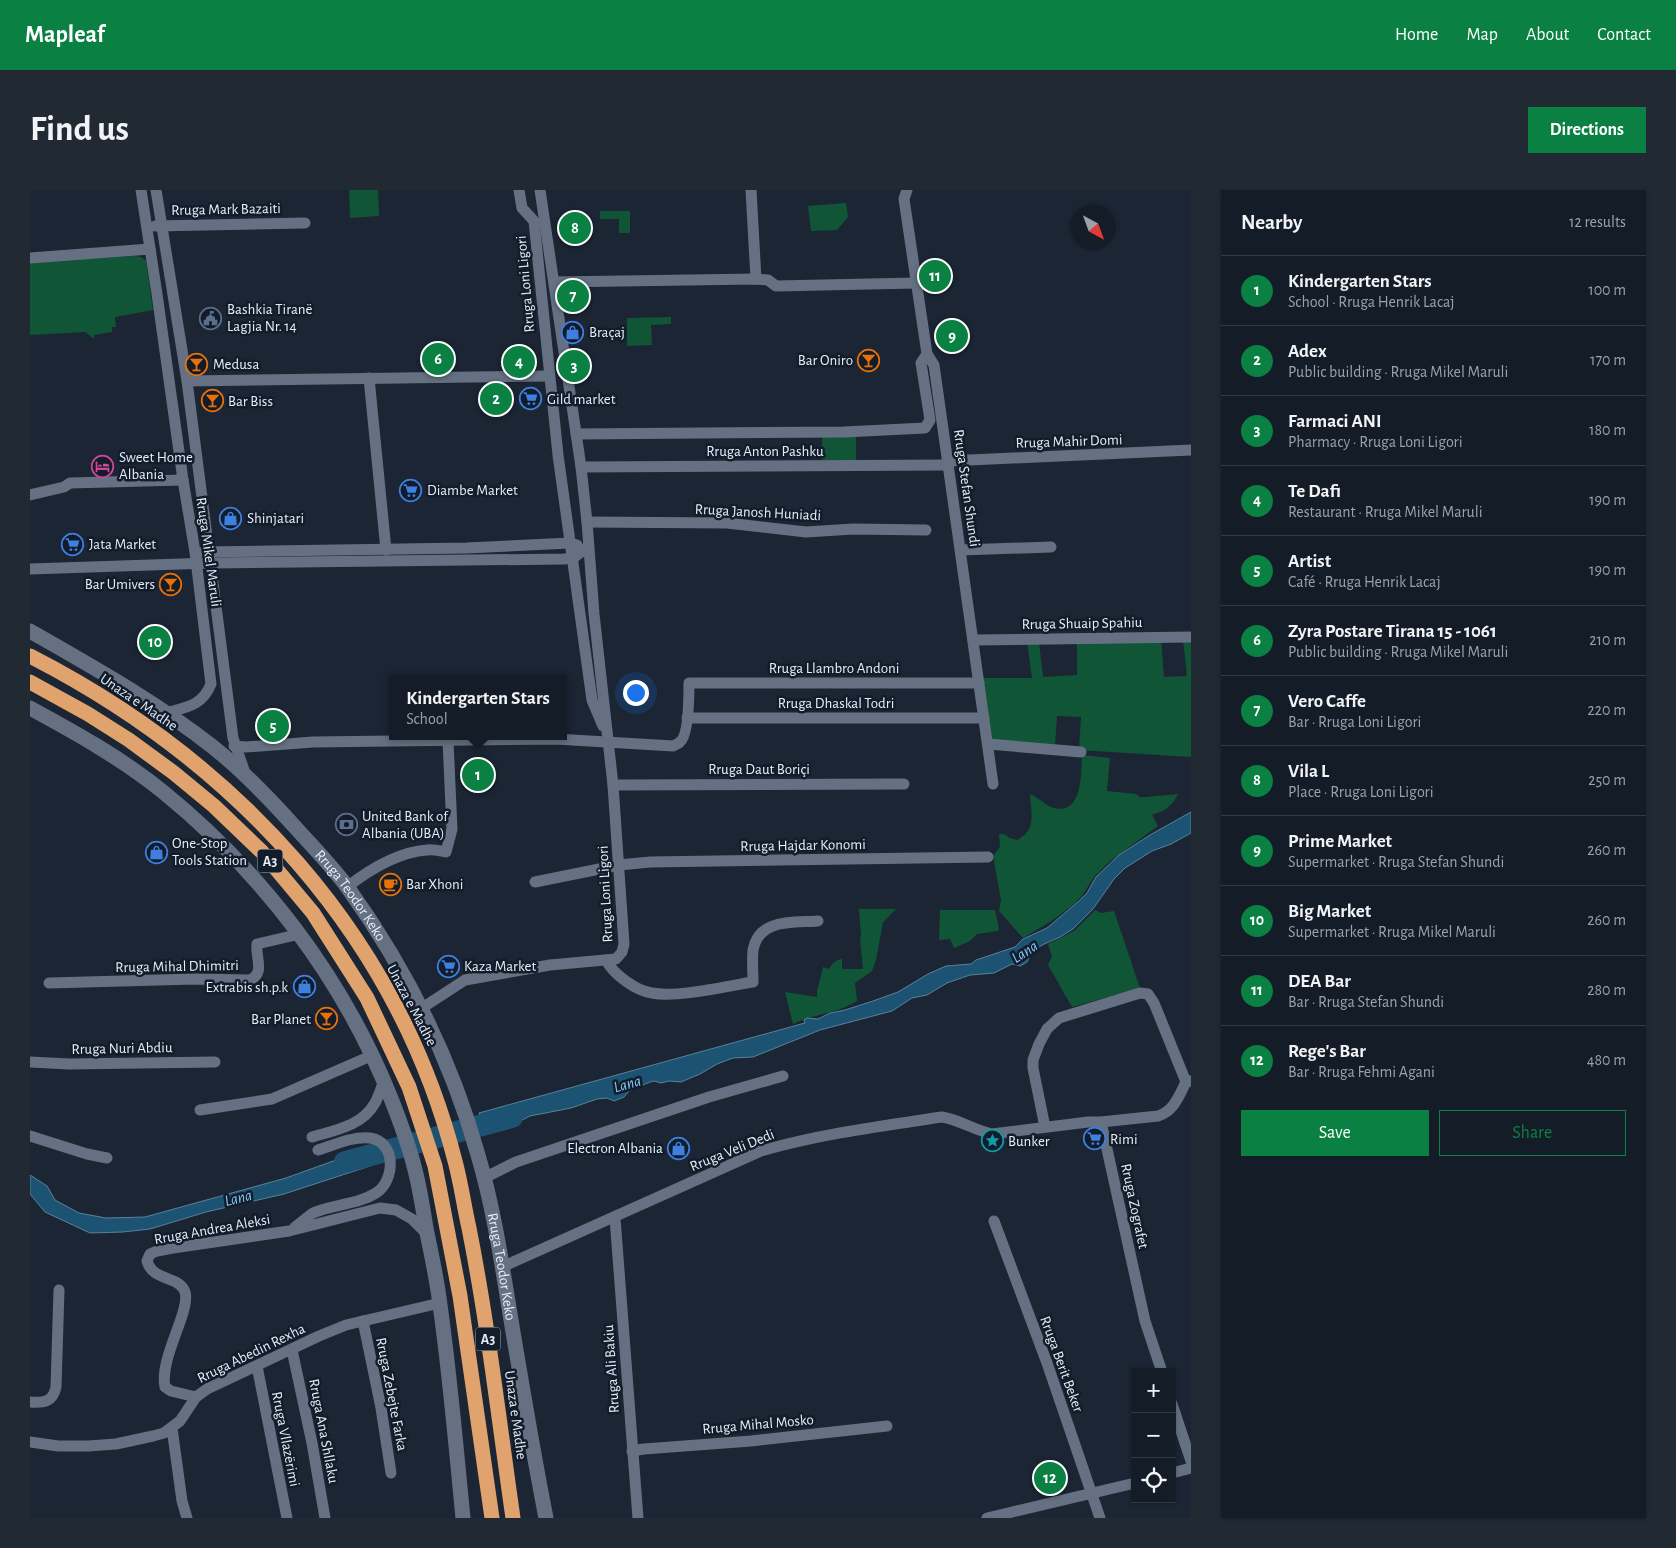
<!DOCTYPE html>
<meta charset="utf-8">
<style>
:root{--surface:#141c27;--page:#212933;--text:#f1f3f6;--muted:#9da1a7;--line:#333a44;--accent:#0b8043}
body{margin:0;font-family:"Alegreya Sans",sans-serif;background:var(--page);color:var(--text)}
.controls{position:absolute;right:15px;bottom:15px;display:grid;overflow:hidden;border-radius:0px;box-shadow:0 1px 4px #0004}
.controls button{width:45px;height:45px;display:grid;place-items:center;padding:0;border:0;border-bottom:1px solid var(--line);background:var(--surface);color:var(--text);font:25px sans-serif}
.compass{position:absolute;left:1041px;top:15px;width:45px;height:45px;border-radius:50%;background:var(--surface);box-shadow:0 1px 4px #0004;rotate:139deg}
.you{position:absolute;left:605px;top:502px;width:18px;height:18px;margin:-12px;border:4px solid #fff;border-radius:50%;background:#1a73e8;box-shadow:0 0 0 8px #1a73e833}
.badge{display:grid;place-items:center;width:32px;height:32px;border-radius:50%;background:var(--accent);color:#fff;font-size:16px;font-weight:700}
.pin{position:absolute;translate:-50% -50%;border:2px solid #fff;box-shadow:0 1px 5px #0006}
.popup{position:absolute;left:359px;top:485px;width:178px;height:65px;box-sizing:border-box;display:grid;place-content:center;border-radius:0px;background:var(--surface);filter:drop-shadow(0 1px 4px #0005);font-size:16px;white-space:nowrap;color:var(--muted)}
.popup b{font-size:19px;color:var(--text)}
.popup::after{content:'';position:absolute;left:50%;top:100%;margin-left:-10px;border:10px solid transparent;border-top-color:var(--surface)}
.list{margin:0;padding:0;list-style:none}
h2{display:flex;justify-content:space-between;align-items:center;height:65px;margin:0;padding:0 20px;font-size:21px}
h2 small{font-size:16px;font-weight:400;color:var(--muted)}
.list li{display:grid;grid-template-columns:32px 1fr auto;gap:15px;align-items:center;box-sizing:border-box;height:70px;padding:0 20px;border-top:1px solid var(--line)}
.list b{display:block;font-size:19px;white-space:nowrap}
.list p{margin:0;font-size:16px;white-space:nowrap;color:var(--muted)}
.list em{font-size:16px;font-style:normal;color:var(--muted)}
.actions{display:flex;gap:10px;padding:15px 20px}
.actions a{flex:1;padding:11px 0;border:1px solid var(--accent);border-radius:0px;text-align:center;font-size:18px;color:var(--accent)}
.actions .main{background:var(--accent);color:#fff}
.icon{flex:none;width:28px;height:28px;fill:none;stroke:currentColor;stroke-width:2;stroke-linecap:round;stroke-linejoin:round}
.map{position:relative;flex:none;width:1161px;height:1328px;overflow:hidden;border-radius:0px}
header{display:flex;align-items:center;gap:30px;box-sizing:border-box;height:70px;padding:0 25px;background:var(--accent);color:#fff}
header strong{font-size:24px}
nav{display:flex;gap:28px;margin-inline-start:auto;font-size:18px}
.intro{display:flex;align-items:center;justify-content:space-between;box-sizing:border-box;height:120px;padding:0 30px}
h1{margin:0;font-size:35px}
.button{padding:12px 22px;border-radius:0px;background:var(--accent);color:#fff;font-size:18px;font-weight:700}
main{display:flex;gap:30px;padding:0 30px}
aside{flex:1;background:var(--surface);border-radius:0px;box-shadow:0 1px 4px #0004}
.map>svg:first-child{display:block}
</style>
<header>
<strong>Mapleaf</strong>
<nav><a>Home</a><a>Map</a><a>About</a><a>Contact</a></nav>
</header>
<div class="intro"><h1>Find us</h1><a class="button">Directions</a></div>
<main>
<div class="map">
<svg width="1161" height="1328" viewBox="0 0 1161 1328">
<rect width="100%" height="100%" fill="#1b2534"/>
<!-- green -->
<g fill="#115537">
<path d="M319 0H348L349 26 320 28Z"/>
<path d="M816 13 818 27 807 40 781 41 778 16Z"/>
<path d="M570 21H600V43H589V29H570Z"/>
<path d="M105 66 111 67 116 71 123 120 85 127 86 137H82V142L64 145V149L55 142 0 145V72Z"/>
<path d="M641 127V134L621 135 622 155 597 156V128Z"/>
<rect x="792" y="246" width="34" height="24"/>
<path d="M1131 449 1134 487 1157 486 1153 450H1161V567L1049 560 1051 527 1027 526 1025 556 962 550 951 488H1002L997 452H1009L1013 487 1047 485V451Z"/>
<path d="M1052 565 1080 568 1077 601 1106 604 1110 607H1116L1148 604C1145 610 1140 617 1134 620 1130 623 1127 622 1122 625L1128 636 1079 672 1064 687 1052 706 1043 715 1023 730 993 748 969 721 971 710 963 666 970 657 969 644H974L980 648 987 650C1007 639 1001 625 1000 604 1008 607 1014 614 1021 617 1053 628 1051 584 1052 565Z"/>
<path d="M829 719H866L853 732 846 770 842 781 825 793 827 811C809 823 783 824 763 834L755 802 787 807V801L793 777 799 779C803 773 805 770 812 769V779H833L830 749 831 745Z"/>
<path d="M910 720H965L969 738 968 741 947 744 940 751 924 758 920 749 909 750Z"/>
<path d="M1065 720 1071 723 1084 721 1110 798 1042 817 1018 775 1022 766 1018 754 1044 741Z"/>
</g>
<!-- water -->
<g fill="#1c5373" stroke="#59819b">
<path d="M1161 622V643L1141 654 1122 661 1095 678 1084 689 1063 719 1043 739 1030 747 1012 755 1002 762 997 772 990 776 982 774 964 783 940 785 917 793 897 805 882 808 862 821 790 840 723 867 703 868 687 874 670 884 651 892 639 891 631 893 624 891 620 892 599 901 594 907 584 911 577 908 567 909 541 918 500 926 473 940 454 941 449 923 775 833 774 830 777 828 788 829 800 823 815 820 843 811 868 802 898 784 916 776 941 774 946 770 985 757 993 749 1017 738 1049 711 1057 703 1066 687 1089 665 1120 645Z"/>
<path d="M342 957 346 974 254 1004 176 1022 120 1039 93 1042 60 1043 15 1022 0 1004V985L17 996 25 1010 49 1023 76 1028 115 1027 256 988Z"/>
</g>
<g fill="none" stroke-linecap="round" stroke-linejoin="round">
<!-- river -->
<path stroke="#1c5373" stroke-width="22" d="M315 972 482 927"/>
<!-- street -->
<g stroke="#657182" stroke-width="11">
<path d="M111 0 127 104 153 290 165 362 181 494C172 516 157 517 136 523"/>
<path d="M126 0 157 191 203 548 215 583"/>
<path d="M489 0 492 18 504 31 528 265 562 510 573 536"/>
<path d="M721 0 726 89"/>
<path d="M877 0 874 9 897 164 904 175 963 594"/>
<path d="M125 36 275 33"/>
<path d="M0 68 120 59"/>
<path d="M524 92 726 89 738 90 746 96 885 93"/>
<path d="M339 188 356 360"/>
<path d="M157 191 519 186"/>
<path d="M546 244 814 242 895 238 900 230 891 173 897 164"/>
<path d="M918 271 1161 260"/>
<path d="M551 277 919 275"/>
<path d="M0 305 34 297 40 293 153 290"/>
<path d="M557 332 697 333 776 342 823 339 896 340"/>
<path d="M931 360 1021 357"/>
<path d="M173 362 436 358 540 353 547 355"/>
<path d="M0 379 181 373 534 369 543 368 558 357"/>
<path d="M943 450 1161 447"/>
<path d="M657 528H954"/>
<path d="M958 554 1051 562"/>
<path d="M204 556 216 557 283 552 526 549 643 556C645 555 648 554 650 552 659 545 659 504 659 493H949"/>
<path d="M583 595 874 594"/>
<path d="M505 692 589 675 620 672 958 667"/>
<path d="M317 697C339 680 368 662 397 660 403 659 410 661 416 662L422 639 418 551"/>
<path d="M576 770C583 784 606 801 622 803 647 808 697 796 723 792 723 782 722 770 723 760 729 728 763 733 788 731"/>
<path d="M19 793 165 789 219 790C236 784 225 767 227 754L270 744"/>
<path d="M392 818 435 790 520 775 586 769 592 762 594 754 583 595 564 424 557 332 551 277 510 0"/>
<path d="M0 872 39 874 185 872"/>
<path d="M170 920 242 909 343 865"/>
<path d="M1071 932 1115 1131 1132 1182"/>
<path d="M1015 937 1003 878V870L1009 854 1017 839 1029 828 1110 803 1118 804 1124 813 1156 892"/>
<path d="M0 946 57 964 77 968"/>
<path d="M282 947C306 940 332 936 345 913 349 906 351 898 354 891"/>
<path d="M454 988 486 972 679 907 753 886"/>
<path d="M585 1028 608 1328"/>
<path d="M964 1031 1017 1173 1070 1328"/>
<path d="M265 1037C271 1033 277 1027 283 1023 303 1014 327 1015 346 1003 365 991 367 952 340 948 323 946 304 955 288 960"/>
<path d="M472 1077 731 961C790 944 852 936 912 927 930 930 944 940 962 944L1058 932H1071L1128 926C1144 921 1149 906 1156 892L1161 891"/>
<path d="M333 1131 351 1218 361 1283"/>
<path d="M262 1160 282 1253 295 1328"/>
<path d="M227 1176 257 1328"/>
<path d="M166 1207 141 1201 135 1197C129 1168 161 1121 155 1102 149 1085 123 1092 117 1071L120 1064 127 1061 143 1058 259 1041 350 1018 366 1020 382 1029 397 1044"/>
<path d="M0 1212C14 1213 23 1212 26 1197L29 1100"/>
<path d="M1142 1214 1161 1271"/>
<path d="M142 1238 152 1311 157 1328"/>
<path d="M0 1252 28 1256H58L86 1254 123 1246 134 1243 150 1231 166 1207 177 1199 289 1146 316 1135 410 1113"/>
<path d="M602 1261 614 1259 721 1251 857 1236"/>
<path d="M1142 1283 1161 1278"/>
<path d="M957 1328 1105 1293"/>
</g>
<!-- secondary -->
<g stroke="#657182" stroke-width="15">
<path id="s1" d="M0 441C63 477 126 512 183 557 213 581 239 608 265 637 283 657 302 676 318 698 376 779 421 869 448 965 464 1019 472 1075 481 1130 492 1196 503 1262 516 1328"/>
<path d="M0 518C46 543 91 568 132 601 232 682 312 787 360 906 370 931 379 955 385 980 390 999 393 1019 396 1038 401 1063 407 1089 410 1115 420 1185 426 1257 433 1328"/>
</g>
<!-- highway -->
<g stroke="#e0a36d" stroke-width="15">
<path d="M0 466C205 571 367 744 425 971 431 993 434 1016 439 1038 458 1134 469 1231 483 1328"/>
<path d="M0 492 58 524 99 550 144 583 184 616 232 662 283 723 337 808 379 897 405 976 430 1106 462 1328"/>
</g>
</g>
<!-- icons -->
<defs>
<symbol id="civic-ring" viewBox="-11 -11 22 22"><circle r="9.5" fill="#121c2a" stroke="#5c6f8a" stroke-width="1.5"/><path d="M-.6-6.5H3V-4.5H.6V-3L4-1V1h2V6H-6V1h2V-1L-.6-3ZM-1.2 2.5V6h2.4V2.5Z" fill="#5c6f8a"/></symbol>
<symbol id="shop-ring" viewBox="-11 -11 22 22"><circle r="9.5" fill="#121c2a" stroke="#3f7fe0" stroke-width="1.5"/><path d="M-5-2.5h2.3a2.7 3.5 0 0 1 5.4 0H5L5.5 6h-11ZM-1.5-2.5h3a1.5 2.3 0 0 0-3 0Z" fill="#3f7fe0"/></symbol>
<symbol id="bar-ring" viewBox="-11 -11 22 22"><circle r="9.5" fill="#121c2a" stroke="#e8710a" stroke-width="1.5"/><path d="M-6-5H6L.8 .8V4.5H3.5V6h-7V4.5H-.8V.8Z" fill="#e8710a"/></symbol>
<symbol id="supermarket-ring" viewBox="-11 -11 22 22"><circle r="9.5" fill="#121c2a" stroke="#3f7fe0" stroke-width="1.5"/><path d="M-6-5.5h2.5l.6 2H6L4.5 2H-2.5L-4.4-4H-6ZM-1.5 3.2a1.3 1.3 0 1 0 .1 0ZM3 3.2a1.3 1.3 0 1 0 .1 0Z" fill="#3f7fe0"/></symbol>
<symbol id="hotel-ring" viewBox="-11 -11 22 22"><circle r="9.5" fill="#121c2a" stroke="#d1479c" stroke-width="1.5"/><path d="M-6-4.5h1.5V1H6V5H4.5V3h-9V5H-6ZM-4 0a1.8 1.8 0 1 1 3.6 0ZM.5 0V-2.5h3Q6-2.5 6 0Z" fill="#d1479c"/></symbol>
<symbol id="bank-ring" viewBox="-11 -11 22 22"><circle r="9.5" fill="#121c2a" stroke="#5c6f8a" stroke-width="1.5"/><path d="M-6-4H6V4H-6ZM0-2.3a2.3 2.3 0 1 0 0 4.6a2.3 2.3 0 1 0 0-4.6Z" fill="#5c6f8a"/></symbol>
<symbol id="cafe-ring" viewBox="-11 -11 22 22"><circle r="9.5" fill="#121c2a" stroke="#e8710a" stroke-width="1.5"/><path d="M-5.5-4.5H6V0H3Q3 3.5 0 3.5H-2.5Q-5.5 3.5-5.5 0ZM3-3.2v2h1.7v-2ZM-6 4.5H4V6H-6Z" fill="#e8710a"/></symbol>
<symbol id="sight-ring" viewBox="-11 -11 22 22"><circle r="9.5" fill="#121c2a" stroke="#0f9aa8" stroke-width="1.5"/><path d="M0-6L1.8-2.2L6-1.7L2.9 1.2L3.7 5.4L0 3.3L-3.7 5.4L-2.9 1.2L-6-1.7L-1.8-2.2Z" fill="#0f9aa8"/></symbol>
</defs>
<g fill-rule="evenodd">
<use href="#civic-ring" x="168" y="116" width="25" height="25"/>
<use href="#shop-ring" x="530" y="130" width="25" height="25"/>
<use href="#bar-ring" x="826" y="158" width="25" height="25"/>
<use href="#bar-ring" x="154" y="162" width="25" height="25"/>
<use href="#supermarket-ring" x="488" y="196" width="25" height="25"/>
<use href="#bar-ring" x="170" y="198" width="25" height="25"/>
<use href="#hotel-ring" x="60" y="264" width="25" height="25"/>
<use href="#supermarket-ring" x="368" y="288" width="25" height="25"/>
<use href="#shop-ring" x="188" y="316" width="25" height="25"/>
<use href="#supermarket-ring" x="30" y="342" width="25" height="25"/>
<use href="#bar-ring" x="128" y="382" width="25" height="25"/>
<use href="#bank-ring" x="304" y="622" width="25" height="25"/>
<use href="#shop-ring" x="114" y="650" width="25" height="25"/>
<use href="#cafe-ring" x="348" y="682" width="25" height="25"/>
<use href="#supermarket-ring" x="406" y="764" width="25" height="25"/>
<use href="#shop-ring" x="262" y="784" width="25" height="25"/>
<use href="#bar-ring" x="284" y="816" width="25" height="25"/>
<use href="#supermarket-ring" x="1052" y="936" width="25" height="25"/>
<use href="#sight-ring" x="950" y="938" width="25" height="25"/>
<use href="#shop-ring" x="636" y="946" width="25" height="25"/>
</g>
<g text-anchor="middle" stroke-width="5" stroke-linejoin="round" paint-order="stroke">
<!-- shield labels -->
<g fill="#121c2a" stroke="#a6aeba" stroke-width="1">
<rect x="227.5" y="659.5" width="25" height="23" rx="4"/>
<rect x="445.5" y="1137.5" width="25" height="23" rx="4"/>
</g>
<g font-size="14" font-weight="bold" fill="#e6edf8">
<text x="240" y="676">A3</text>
<text x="458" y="1154">A3</text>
</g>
<!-- street labels -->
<g font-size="15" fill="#e6edf8" stroke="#121c2a">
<text transform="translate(196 19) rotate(-1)" y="5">Rruga Mark Bazaiti</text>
<text transform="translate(495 94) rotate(-95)" y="5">Rruga Loni Ligori</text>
<text transform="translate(1039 251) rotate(-2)" y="5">Rruga Mahir Domi</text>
<text x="735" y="266">Rruga Anton Pashku</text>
<text transform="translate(937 298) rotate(82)" y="5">Rruga Stefan Shundi</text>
<text transform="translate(728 322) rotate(3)" y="5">Rruga Janosh Huniadi</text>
<text transform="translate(179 362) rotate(82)" y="5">Rruga Mikel Maruli</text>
<text transform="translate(1052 433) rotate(-1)" y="5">Rruga Shuaip Spahiu</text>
<text x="804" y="483">Rruga Llambro Andoni</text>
<text transform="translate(109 512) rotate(34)" y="5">Unaza e Madhe</text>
<text x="806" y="518">Rruga Dhaskal Todri</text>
<text x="729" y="584">Rruga Daut Boriçi</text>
<text transform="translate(773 655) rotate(-1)" y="5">Rruga Hajdar Konomi</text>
<text transform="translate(575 704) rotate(-93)" y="5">Rruga Loni Ligori</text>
<text dy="5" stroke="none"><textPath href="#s1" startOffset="420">Rruga Teodor Keko</textPath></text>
<text transform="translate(147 776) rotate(-1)" y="5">Rruga Mihal Dhimitri</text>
<text transform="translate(382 815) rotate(62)" y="5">Unaza e Madhe</text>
<text transform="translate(92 858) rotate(-1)" y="5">Rruga Nuri Abdiu</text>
<text transform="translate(702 960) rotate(-22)" y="5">Rruga Veli Dedi</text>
<text transform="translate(1105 1016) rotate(78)" y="5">Rruga Zografet</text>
<text transform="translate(182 1039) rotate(-10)" y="5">Rruga Andrea Aleksi</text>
<text dy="5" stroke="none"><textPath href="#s1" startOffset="825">Rruga Teodor Keko</textPath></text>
<text transform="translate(221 1163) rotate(-26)" y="5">Rruga Abedin Rexha</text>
<text transform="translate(1032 1174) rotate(70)" y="5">Rruga Berit Beker</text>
<text transform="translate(581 1179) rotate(-94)" y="5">Rruga Ali Bakiu</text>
<text transform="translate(362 1204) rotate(79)" y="5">Rruga Zebejte Farka</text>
<text transform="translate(486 1225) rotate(82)" y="5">Unaza e Madhe</text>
<text transform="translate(728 1234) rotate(-5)" y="5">Rruga Mihal Mosko</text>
<text transform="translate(294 1241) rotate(79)" y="5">Rruga Ana Shllaku</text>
<text transform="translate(256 1249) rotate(79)" y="5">Rruga Vllazërimi</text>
</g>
<!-- poi labels -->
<g font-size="15" fill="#e6edf8" stroke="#121c2a" text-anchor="start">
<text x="197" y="124">Bashkia Tiranë<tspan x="197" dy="17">Lagjia Nr. 14</tspan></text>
<text x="559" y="147">Braçaj</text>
<text x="823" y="175" text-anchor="end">Bar Oniro</text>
<text x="183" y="179">Medusa</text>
<text x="517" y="214">Gild market</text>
<text x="198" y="216">Bar Biss</text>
<text x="89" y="272">Sweet Home<tspan x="89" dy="17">Albania</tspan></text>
<text x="397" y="305">Diambe Market</text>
<text x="217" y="333">Shinjatari</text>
<text x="59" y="359">Jata Market</text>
<text x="125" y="399" text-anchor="end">Bar Umivers</text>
<text x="332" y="631">United Bank of<tspan x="332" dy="17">Albania (UBA)</tspan></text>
<text x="142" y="658">One-Stop<tspan x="142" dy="17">Tools Station</tspan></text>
<text x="376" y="699">Bar Xhoni</text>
<text x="434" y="781">Kaza Market</text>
<text x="258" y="802" text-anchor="end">Extrabis sh.p.k</text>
<text x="281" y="834" text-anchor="end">Bar Planet</text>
<text x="1080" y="954">Rimi</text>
<text x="978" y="956">Bunker</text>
<text x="633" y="963" text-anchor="end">Electron Albania</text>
</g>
<!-- water labels -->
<g font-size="16" font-style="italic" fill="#83c8f6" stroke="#121c2a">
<text transform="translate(994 761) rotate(-33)" y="6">Lana</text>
<text transform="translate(597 893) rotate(-16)" y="6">Lana</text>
<text transform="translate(208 1007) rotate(-14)" y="6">Lana</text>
</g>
</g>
</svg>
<div class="controls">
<button>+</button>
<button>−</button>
<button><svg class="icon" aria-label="locate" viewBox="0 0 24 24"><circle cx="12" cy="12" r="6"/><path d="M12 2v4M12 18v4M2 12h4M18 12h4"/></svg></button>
</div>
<svg class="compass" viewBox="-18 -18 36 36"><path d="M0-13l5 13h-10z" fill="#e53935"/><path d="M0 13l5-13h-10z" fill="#9da1a7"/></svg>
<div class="you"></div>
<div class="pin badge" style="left:448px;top:585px">1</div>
<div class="popup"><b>Kindergarten Stars</b>School</div>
<div class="pin badge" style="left:466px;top:209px">2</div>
<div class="pin badge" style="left:544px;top:176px">3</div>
<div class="pin badge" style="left:489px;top:172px">4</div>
<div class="pin badge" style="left:243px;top:536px">5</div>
<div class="pin badge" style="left:408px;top:169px">6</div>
<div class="pin badge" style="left:543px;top:106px">7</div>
<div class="pin badge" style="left:545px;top:38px">8</div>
<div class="pin badge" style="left:922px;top:146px">9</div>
<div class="pin badge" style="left:125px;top:452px">10</div>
<div class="pin badge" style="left:905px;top:86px">11</div>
<div class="pin badge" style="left:1020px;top:1288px">12</div>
</div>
<aside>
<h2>Nearby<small>12 results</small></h2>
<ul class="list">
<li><span class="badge">1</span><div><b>Kindergarten Stars</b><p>School · Rruga Henrik Lacaj</p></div><em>100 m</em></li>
<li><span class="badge">2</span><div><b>Adex</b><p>Public building · Rruga Mikel Maruli</p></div><em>170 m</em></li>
<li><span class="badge">3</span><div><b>Farmaci ANI</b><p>Pharmacy · Rruga Loni Ligori</p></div><em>180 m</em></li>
<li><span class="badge">4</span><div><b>Te Dafi</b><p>Restaurant · Rruga Mikel Maruli</p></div><em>190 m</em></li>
<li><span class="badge">5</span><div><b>Artist</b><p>Café · Rruga Henrik Lacaj</p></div><em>190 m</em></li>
<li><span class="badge">6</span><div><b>Zyra Postare Tirana 15 - 1061</b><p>Public building · Rruga Mikel Maruli</p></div><em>210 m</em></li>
<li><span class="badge">7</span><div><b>Vero Caffe</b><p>Bar · Rruga Loni Ligori</p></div><em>220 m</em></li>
<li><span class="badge">8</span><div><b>Vila L</b><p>Place · Rruga Loni Ligori</p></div><em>250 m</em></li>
<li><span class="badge">9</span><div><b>Prime Market</b><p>Supermarket · Rruga Stefan Shundi</p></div><em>260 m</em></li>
<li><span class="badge">10</span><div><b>Big Market</b><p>Supermarket · Rruga Mikel Maruli</p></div><em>260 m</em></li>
<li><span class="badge">11</span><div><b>DEA Bar</b><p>Bar · Rruga Stefan Shundi</p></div><em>280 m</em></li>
<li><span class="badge">12</span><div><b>Rege's Bar</b><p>Bar · Rruga Fehmi Agani</p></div><em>480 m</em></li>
</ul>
<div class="actions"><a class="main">Save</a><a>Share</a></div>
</aside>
</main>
